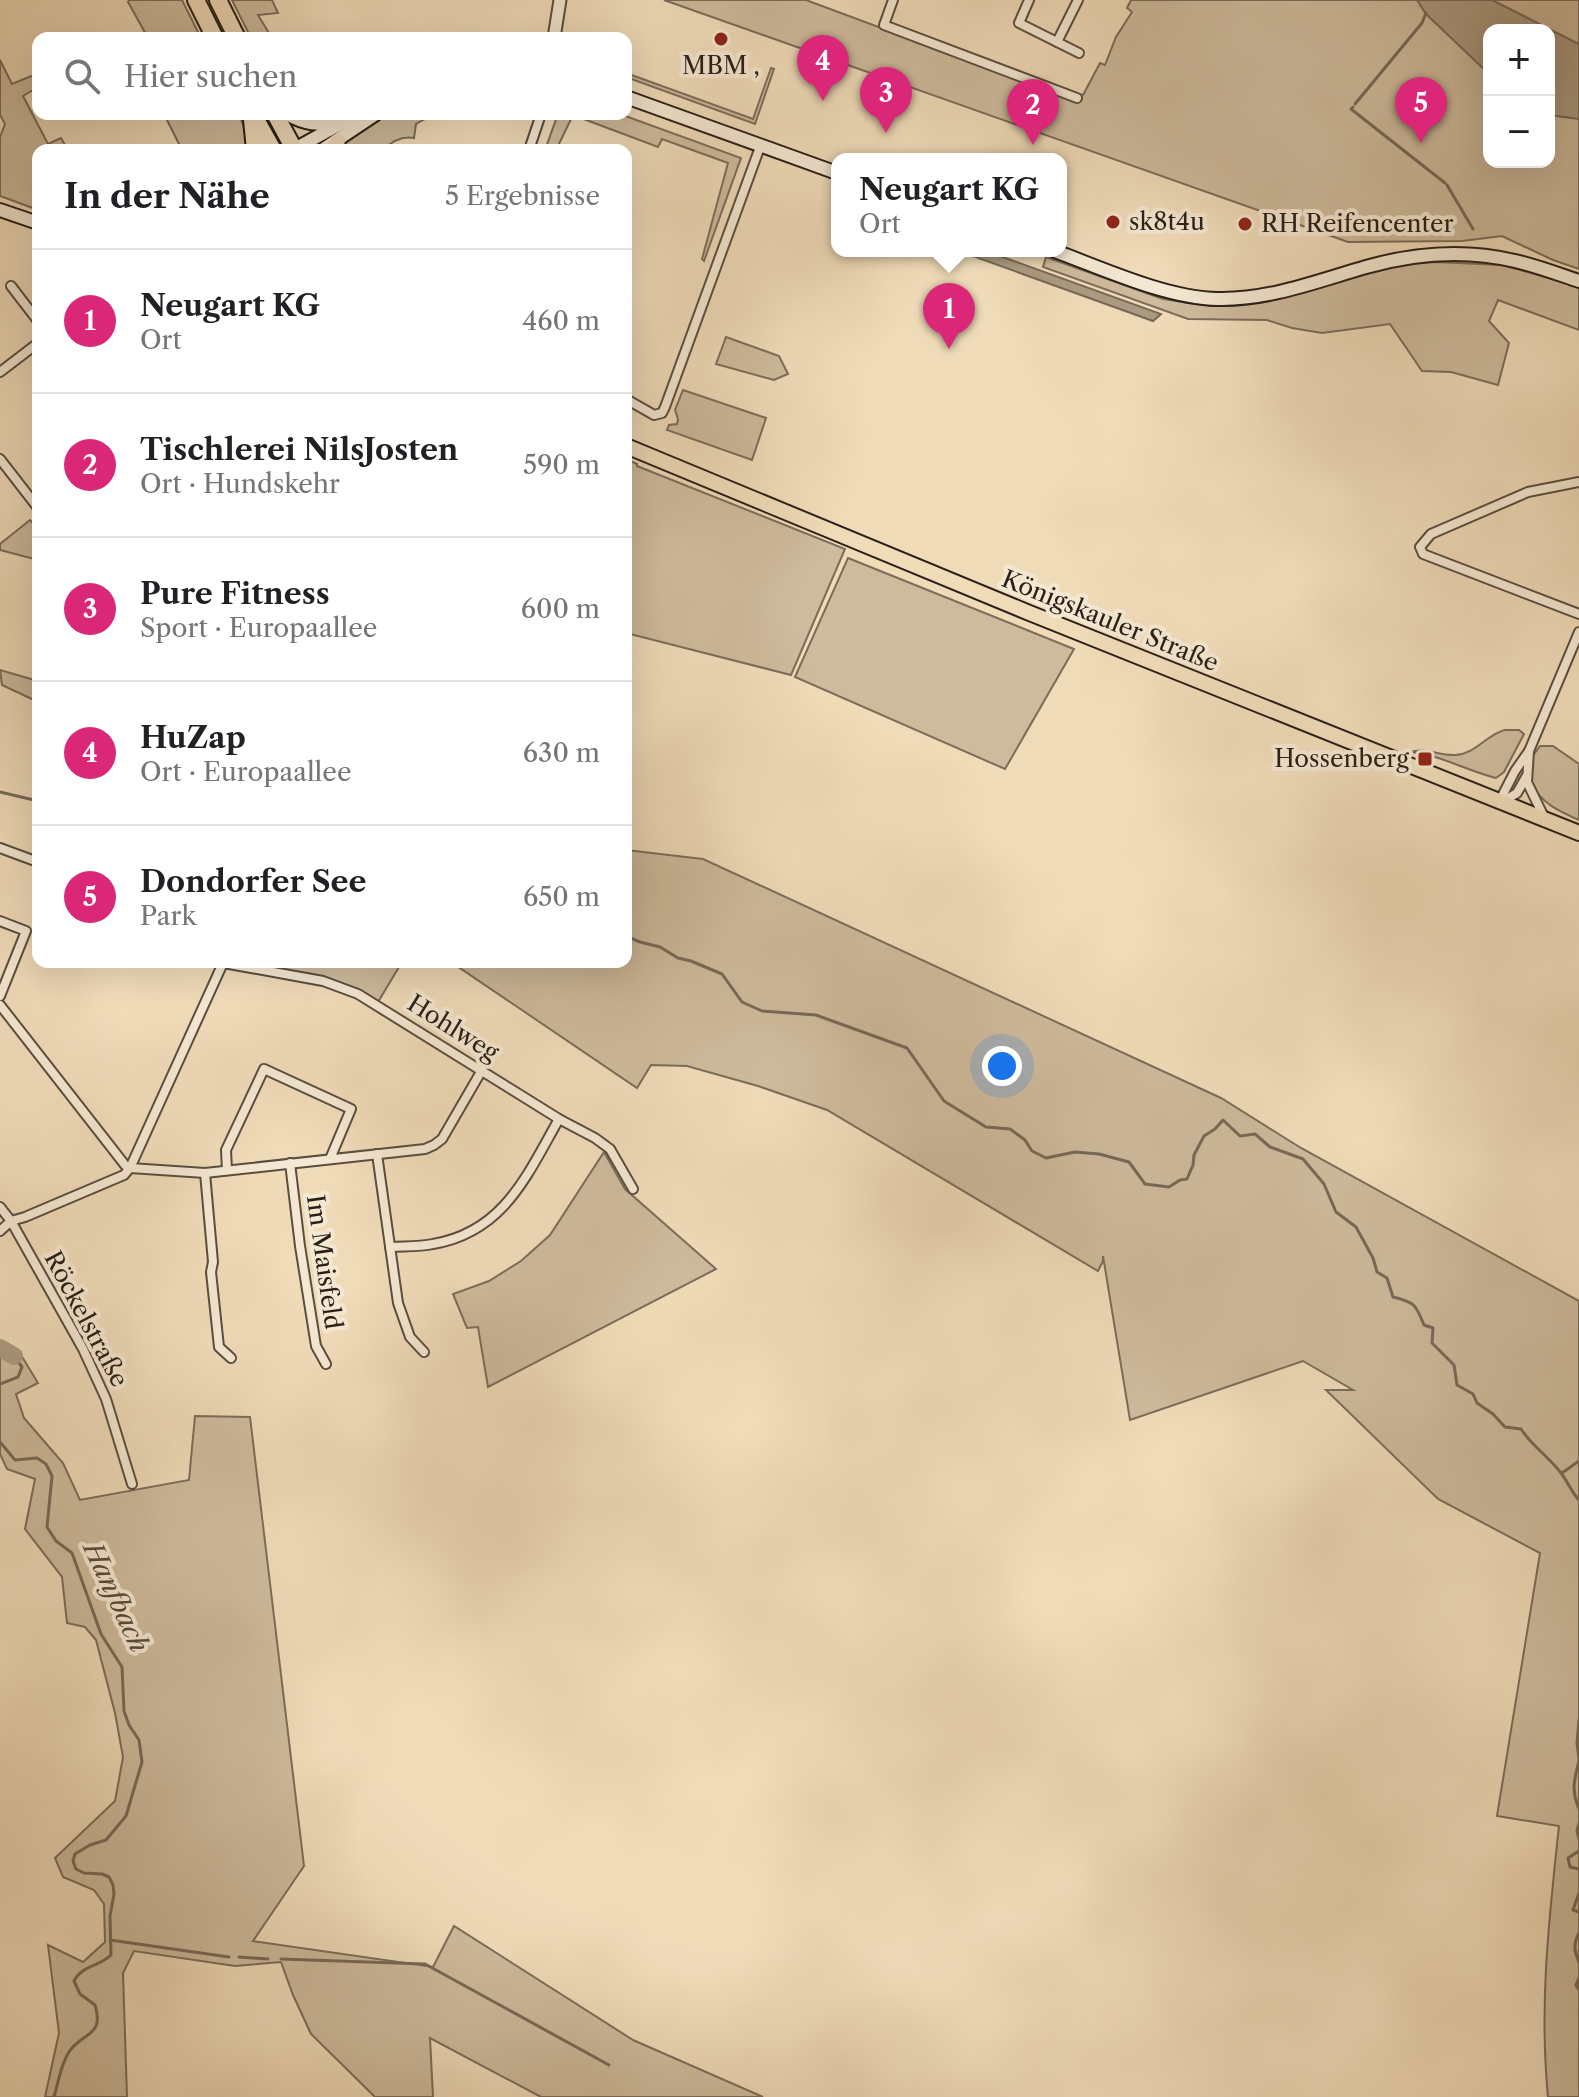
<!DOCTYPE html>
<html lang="de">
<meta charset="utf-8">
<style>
:root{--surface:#fff;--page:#f6f6f6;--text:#202124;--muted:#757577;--line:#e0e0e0;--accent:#db2777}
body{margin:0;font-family:"Libre Caslon Text",serif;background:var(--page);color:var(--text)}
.controls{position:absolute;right:24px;top:24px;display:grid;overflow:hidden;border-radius:16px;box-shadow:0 8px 32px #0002}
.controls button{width:72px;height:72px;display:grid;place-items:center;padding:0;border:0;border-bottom:2px solid var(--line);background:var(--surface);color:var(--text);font:40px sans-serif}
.you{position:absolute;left:1002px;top:1066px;width:28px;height:28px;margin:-20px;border:6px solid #fff;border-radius:50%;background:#1a73e8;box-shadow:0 0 0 12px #1a73e833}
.badge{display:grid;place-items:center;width:52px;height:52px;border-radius:50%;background:var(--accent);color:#fff;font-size:26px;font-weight:700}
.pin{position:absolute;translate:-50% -66px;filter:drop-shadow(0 2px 4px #0008)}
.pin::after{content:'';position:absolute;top:42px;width:28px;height:24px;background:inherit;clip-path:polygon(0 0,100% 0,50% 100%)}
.popup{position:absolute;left:831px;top:153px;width:236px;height:104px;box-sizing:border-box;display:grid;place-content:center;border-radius:16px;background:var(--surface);filter:drop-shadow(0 2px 6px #0005);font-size:26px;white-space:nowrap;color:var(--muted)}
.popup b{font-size:30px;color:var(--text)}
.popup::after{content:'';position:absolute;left:50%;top:100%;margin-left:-16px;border:16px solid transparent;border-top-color:var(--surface)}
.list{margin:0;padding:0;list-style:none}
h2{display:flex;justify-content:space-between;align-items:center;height:104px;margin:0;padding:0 32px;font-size:34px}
h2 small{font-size:26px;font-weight:400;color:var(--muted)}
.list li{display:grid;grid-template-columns:52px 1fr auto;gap:24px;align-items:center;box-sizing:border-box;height:144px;padding:0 32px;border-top:2px solid var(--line)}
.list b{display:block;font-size:30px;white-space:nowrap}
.list p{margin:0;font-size:26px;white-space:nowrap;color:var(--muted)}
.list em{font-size:26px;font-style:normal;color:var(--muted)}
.icon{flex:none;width:44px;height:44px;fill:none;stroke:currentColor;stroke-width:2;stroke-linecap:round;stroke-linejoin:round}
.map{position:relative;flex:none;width:1579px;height:2097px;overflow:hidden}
.search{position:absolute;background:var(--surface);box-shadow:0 8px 32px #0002;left:32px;top:32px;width:600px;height:88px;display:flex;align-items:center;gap:20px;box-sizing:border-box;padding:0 28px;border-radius:16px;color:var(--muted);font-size:30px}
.panel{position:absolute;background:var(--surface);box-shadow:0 8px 32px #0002;left:32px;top:144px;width:600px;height:824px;border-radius:16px}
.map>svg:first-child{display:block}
</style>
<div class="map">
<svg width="1579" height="2097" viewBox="0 0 1579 2097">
<rect width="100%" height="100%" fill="#f0dbb9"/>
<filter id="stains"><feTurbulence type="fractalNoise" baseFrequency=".0025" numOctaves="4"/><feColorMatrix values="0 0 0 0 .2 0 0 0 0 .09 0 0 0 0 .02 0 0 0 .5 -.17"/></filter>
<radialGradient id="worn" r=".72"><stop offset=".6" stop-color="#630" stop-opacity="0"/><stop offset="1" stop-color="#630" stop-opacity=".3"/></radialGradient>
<!-- green -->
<g fill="#cebb9d" stroke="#7b6d5a" stroke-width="2" fill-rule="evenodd">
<path d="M129 0H182L201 38H148L128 2Z"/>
<path d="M232 0H272L278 13 258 15 272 38H251Z"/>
<path d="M664 0H806L1075 100 1079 94 1083 95 1100 63 1105 65 1116 37 1132 12 1127 8 1131 0H1579V269L1553 260 1502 236 1462 241 1348 242ZM1489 30H1549V162H1489Z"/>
<path d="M0 60 12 84 31 76 38 79V87L23 96 48 144 61 138 68 150H38V210L0 196V137L5 124 0 115Z"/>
<path d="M771 68 774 69 755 124 626 77V73L753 119Z"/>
<path d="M164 114H239L251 146 250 150H174L180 146Z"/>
<path d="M386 114H434L416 124 414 138C402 136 392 141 384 150H337L342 143Z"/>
<path d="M558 114H620L741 158 704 261 702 259 728 163 662 139 658 147 573 115 556 150H545Z"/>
<path d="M1046 257 1163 299 1210 306H1230L1264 302 1338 282 1392 265 1436 262 1503 265 1579 287V330L1498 300 1489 321 1509 343 1498 385 1451 372 1422 371 1390 324 1322 333 1292 328 1267 320 1188 319 1043 267Z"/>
<path d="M726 337 779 356 788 374 774 380 716 364Z"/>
<path d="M683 390 766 418 752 460 667 430 669 425 677 424 678 419 675 410Z"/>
<path d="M626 459 637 464V466L845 549 791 675 626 633Z"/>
<path d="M30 520 38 529V560L0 550V544Z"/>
<path d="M848 558 1074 649 1005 769 795 677Z"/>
<path d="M0 670 38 681V717L35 713 34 700 2 685Z"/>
<path d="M1505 730H1519L1524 734 1504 772 1496 778C1467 771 1441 755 1410 752 1425 747 1440 756 1455 755 1476 754 1487 734 1505 730Z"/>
<path d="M1540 746H1553L1579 764V820C1556 810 1544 804 1529 783L1532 757Z"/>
<path d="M626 850 703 859 1221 1098 1301 1148 1579 1301V2097H1548C1539 2004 1549 1919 1559 1826L1497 1816 1540 1553 1438 1499 1326 1390H1353L1303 1361 1130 1420 1103 1256V1261L1098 1271 827 1110 758 1086 687 1066 651 1065 637 1088 451 962H626Z"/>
<path d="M221 962H402L378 1002 359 990Z"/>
<path d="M604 1152 625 1189 716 1269 488 1387 478 1327 467 1328 453 1294 489 1281 521 1261 550 1235Z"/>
<path d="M0 1343 18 1350 38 1383 16 1394 24 1418 63 1463 80 1500 189 1480 195 1416 250 1417 304 1866 253 1941 433 1967 454 1926 633 2040 763 2097H541L430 2038 433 2097H375L311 2034 293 1995 281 1962 235 1966 134 1951 123 1973 127 2097H45L59 2033 48 1945 83 1962 105 1942 104 1904 94 1890 63 1877 55 1858 115 1801 123 1757 115 1713 96 1640 85 1627 67 1623 62 1577 25 1529 35 1479 7 1469 0 1454Z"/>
</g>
<!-- water -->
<g fill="#ac9b82" stroke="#776957" stroke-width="2">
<path d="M1417 0H1492L1579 44V119L1549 115V30H1489V74L1426 14Z"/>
<path d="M959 251H986L1161 314 1153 321Z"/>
</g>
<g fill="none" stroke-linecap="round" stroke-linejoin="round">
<!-- stream -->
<g stroke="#776957" stroke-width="3">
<path d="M1355 104 1422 23 1426 13"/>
<path d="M1353 107 1351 109 1445 183"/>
<path d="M1447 185 1473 229"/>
<path d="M0 792 38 801"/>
<path d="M626 936 640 942 660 947 678 958 691 961 722 974 742 1002 762 1011 816 1015 907 1048 944 1101 986 1127 1010 1129 1025 1140 1032 1151 1046 1158 1075 1152 1099 1154 1129 1162 1145 1184 1169 1187 1180 1180 1187 1179 1193 1165 1194 1155 1204 1136 1215 1129 1223 1120 1240 1136 1255 1134 1270 1147 1303 1159 1324 1184 1336 1212 1356 1227 1373 1258 1377 1272 1387 1278 1393 1297C1415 1302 1416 1305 1424 1325L1433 1328 1432 1343 1454 1365 1457 1385 1473 1394 1477 1403 1493 1414 1505 1427 1521 1429C1532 1446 1549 1457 1561 1473 1568 1482 1572 1493 1579 1500"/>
<path d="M0 1384 18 1377 22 1367 14 1356"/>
<path d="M0 1442 15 1460 37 1458 46 1464 52 1476 47 1527 56 1541 72 1553 101 1634 122 1667 124 1711 129 1725 139 1740 142 1762 126 1816 106 1840 90 1845 75 1854 73 1861 76 1869 84 1873 102 1874 109 1877 113 1885 114 1894 110 1916 111 1955C99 1967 82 1965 74 1981L80 1994 95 2005C105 2037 82 2032 69 2052 61 2064 58 2083 54 2097"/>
<path d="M1562 1473 1579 1461"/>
<path d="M1579 1720 1577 1743 1579 1759"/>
<path d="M1579 1761C1574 1780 1571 1791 1579 1809"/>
<path d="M1579 1823 1577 1831 1579 1839"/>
<path d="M1579 1851 1568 1858 1570 1867 1579 1869"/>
<path d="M1579 1893 1573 1910 1579 1912"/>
<path d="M1579 1933C1573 1944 1574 1951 1579 1962"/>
<path d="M110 1940 229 1957"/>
<path d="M239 1957 268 1959"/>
<path d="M281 1959 425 1964 609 2065"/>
<path d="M1579 1978 1576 1985 1579 1990"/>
</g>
<!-- river -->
<path stroke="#ac9b82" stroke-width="18" d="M0 1348 14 1356"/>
<defs>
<g id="minor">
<path d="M893 0 884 25 1077 98"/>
<path d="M1029 0 1019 23 1057 42 1078 0"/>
<path d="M1057 42 1079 53"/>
<path d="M529 150 541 114"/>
<path d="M11 286 38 321"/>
<path d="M0 372 38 343"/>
<path d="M626 399 654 415 662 413 665 407 760 147"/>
<path d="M0 459 38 508"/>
<path d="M1579 482 1528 492 1431 534 1420 547 1423 554 1579 614"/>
<path d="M1504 801 1517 793 1526 777"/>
<path d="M1499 802 1515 771 1529 751"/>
<path d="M1544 817 1527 782 1529 751 1579 632"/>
<path d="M0 848 38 862"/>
<path d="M0 921 26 931 0 996"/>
<path d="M218 962 323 981 358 994 559 1119 595 1138 610 1149 633 1189"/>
<path d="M0 1005 125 1165 130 1168 223 963"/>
<path d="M377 1154 398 1303 410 1337 424 1352"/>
<path d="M290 1163 300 1246 316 1346 326 1364"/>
<path d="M227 1170 226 1150 264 1069 351 1109 330 1159"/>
<path d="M205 1173 213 1262 211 1272 219 1347 231 1358"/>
<path d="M0 1207 11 1221 83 1349 106 1399 132 1484"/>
<path d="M0 1231 11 1221 25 1217 124 1175 130 1168 205 1173 425 1149 434 1145 442 1139 482 1070"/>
<path d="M390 1247C404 1246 419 1247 433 1244 504 1232 527 1175 559 1119"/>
</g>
<path id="tertiary" d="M554 38 560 0"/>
<g id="secondary">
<path d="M626 97 837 173"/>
<path d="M287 114C305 125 318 125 339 122"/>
<path d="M293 150 358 114"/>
<path d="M322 150 376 114"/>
<path d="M0 210 38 223"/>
<path d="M1055 251C1104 269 1166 298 1218 299 1269 300 1317 281 1366 267 1415 253 1465 249 1515 261 1537 266 1558 274 1579 281"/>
</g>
<g id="primary">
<path d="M332 150 338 141"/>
<path d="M626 446 1027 612 1579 833"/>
</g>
<g id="motorway">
<path d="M196 0 215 38"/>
<path d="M218 0 237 38"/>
<path d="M253 114 273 150"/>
<path d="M275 114 294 149"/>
<path d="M252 120 255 150"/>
</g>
</defs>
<!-- minor casing -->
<use href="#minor" stroke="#5a4e40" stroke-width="12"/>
<!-- tertiary casing -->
<use href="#tertiary" stroke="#5a4e40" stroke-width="15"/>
<!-- secondary casing -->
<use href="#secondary" stroke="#281f17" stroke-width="16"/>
<!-- primary casing -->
<use href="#primary" stroke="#281f17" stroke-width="18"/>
<!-- motorway casing -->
<use href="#motorway" stroke="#281f17" stroke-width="20"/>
<!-- minor -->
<use href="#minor" stroke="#f5e8d2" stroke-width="8"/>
<!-- tertiary -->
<use href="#tertiary" stroke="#f5e8d2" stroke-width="11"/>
<!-- secondary -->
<use href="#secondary" stroke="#f5e8d2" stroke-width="12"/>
<!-- primary -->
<use href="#primary" stroke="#f0dbb9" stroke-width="14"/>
<!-- motorway -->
<use href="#motorway" stroke="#f0dbb9" stroke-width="16"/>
</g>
<!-- markers -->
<g fill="#8f2418" stroke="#f5e8d2" stroke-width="3">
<circle cx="721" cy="39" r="8"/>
<circle cx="1113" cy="222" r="8"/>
<circle cx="1245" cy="224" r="8"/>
<rect x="1417" y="751" width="16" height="16" rx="4"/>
</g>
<g text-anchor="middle" stroke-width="8" stroke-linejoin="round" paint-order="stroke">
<!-- poi labels -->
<g font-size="24" fill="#281f17" stroke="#f5e8d2" text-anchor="start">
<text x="721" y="74" text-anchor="middle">MBM ,</text>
<text x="1129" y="230">sk8t4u</text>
<text x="1261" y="232">RH Reifencenter</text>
<text x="1409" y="767" text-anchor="end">Hossenberg</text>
</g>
<!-- street labels -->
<g font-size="24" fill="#281f17" stroke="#f5e8d2">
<text transform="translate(1110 621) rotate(22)" y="8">Königskauler Straße</text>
<text transform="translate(453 1028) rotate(32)" y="8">Hohlweg</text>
<text transform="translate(324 1262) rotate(82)" y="8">Im Maisfeld</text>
<text transform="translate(86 1319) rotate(62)" y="8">Röckelstraße</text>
</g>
<!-- water labels -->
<g font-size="26" font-style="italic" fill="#564a3c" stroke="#f5e8d2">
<text transform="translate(116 1597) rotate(65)" y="9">Hanfbach</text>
</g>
</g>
<rect width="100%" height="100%" filter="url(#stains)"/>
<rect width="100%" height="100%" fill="url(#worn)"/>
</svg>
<div class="controls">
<button>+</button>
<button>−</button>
</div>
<div class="you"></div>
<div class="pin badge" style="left:949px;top:349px">1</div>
<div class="popup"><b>Neugart KG</b>Ort</div>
<div class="pin badge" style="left:1033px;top:145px">2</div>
<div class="pin badge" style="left:886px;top:133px">3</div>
<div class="pin badge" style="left:823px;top:101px">4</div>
<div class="pin badge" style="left:1421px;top:143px">5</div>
<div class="search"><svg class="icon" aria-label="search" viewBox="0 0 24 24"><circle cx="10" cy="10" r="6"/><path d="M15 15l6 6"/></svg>Hier suchen</div>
<section class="panel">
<h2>In der Nähe<small>5 Ergebnisse</small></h2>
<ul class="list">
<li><span class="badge">1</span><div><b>Neugart KG</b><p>Ort</p></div><em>460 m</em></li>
<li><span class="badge">2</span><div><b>Tischlerei NilsJosten</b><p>Ort · Hundskehr</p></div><em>590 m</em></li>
<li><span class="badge">3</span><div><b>Pure Fitness</b><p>Sport · Europaallee</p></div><em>600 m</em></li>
<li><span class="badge">4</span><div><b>HuZap</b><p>Ort · Europaallee</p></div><em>630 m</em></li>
<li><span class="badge">5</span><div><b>Dondorfer See</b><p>Park</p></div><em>650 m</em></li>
</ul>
</section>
</div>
